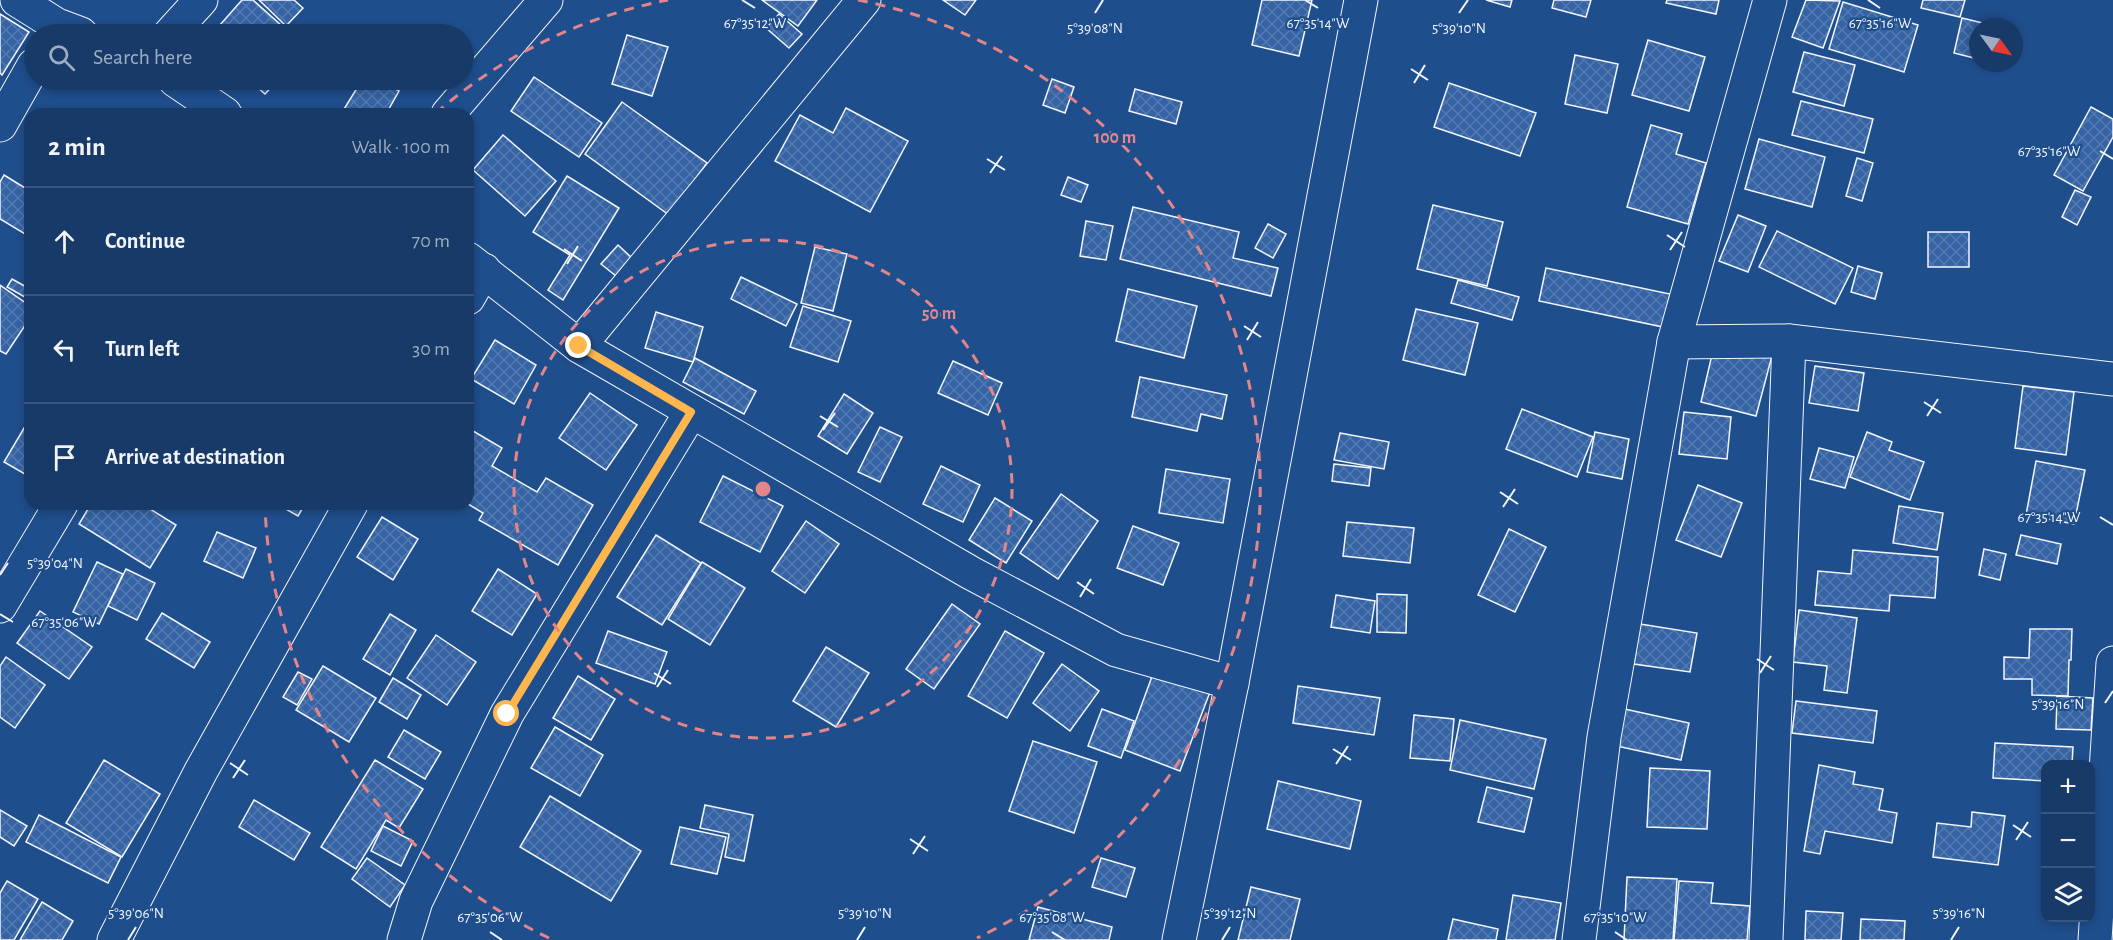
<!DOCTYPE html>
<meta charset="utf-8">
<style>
:root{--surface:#173a69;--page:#244571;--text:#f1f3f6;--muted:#9eadc0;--line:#36547d}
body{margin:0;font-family:"Alegreya Sans",sans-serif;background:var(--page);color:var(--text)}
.controls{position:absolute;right:18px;bottom:18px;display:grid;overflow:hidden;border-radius:12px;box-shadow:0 3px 9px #0003}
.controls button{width:54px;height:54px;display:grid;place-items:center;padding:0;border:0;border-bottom:2px solid var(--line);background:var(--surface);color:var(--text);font:30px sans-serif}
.compass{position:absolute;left:1969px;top:18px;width:54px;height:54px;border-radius:50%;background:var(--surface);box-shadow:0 3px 9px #0003;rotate:123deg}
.stop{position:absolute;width:18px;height:18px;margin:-14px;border:4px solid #ffb74d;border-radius:50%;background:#fff}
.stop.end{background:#ffb74d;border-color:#fff;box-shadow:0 2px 6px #0008}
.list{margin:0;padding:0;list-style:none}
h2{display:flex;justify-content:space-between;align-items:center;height:78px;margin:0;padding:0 24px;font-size:26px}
h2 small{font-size:20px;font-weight:400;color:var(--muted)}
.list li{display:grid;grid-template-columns:39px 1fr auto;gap:18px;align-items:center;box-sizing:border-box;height:108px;padding:0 24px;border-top:2px solid var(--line)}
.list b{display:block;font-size:22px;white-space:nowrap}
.list em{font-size:20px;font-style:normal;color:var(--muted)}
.icon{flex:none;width:33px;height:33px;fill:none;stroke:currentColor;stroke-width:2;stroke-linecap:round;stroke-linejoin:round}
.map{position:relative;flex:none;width:2113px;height:940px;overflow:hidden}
.search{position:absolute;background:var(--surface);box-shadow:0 3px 9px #0003;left:24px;top:24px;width:450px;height:66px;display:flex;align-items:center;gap:15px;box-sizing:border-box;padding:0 21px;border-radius:33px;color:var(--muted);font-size:22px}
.panel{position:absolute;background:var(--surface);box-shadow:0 3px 9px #0003;left:24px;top:108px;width:450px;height:402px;border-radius:18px}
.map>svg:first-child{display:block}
</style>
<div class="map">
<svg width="2113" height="940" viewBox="0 0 2113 940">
<defs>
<pattern id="building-cross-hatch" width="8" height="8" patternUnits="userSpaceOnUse" patternTransform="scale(1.5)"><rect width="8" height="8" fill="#3563a3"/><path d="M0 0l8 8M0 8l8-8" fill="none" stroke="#537ab1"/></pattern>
</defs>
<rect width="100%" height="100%" fill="#1f4e8c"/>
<!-- building -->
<g fill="url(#building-cross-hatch)" stroke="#f2f6ff" stroke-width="1.5">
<path d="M242 0H253L291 34H212Z"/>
<path d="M259 0H294L303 8 286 26Z"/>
<path d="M762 0H817L798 26Z"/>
<path d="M943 0H976L965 15Z"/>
<path d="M1262 0H1312L1299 56 1252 45Z"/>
<path d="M1486 0H1512L1510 7Z"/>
<path d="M1554 0H1591L1586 17 1552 8Z"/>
<path d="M1667 0H1719L1716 14 1666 3Z"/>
<path d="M1806 0 1840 1 1823 48 1792 37Z"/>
<path d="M1923 0H1965L1960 17 1921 8Z"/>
<path d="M1843 2 1918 25 1904 72 1829 49Z"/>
<path d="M0 14 29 32 2 75 0 73Z"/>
<path d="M779 14 802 34 789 48 766 28Z"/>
<path d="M1962 18 1991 25 1990 27H1978V59L1954 53Z"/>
<path d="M627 35 668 47 652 96 612 84Z"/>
<path d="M1648 40 1705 57 1689 111 1632 95Z"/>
<path d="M1804 52 1855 65 1844 106 1793 92Z"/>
<path d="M1575 55 1618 64 1607 113 1565 104Z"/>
<path d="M534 77 602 123 579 157 511 111Z"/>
<path d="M1052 79 1074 87 1065 113 1043 105Z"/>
<path d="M249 80H278L265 94Z"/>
<path d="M362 80H381L399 91 386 114H341Z"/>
<path d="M1449 83 1536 113 1520 156 1434 127Z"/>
<path d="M1135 89 1182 102 1176 124 1129 111Z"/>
<path d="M1801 101 1873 119 1864 153 1792 135Z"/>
<path d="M622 102 707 163 669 215 585 154Z"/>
<path d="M2091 107 2113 119V137L2083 191 2054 175Z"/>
<path d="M846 108 908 141 870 212 775 161 800 115 833 133Z"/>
<path d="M1651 125 1682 134 1676 154 1706 163 1688 224 1627 207Z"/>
<path d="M503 135 556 181 525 216 473 170Z"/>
<path d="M1759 139 1825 157 1812 207 1745 189Z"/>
<path d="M1857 158 1873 163 1862 201 1846 196Z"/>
<path d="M4 175 30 191V237L0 219V182Z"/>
<path d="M567 176 619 208 563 300 548 290 570 255 533 232Z"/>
<path d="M1068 177 1088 185 1081 202 1061 195Z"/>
<path d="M2075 190 2091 197 2077 225 2062 217Z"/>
<path d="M1433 205 1503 222 1487 286 1417 269Z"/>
<path d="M1133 207 1239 232 1233 258 1278 268 1271 296 1120 259Z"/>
<path d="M1738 215 1766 226 1748 272 1719 261Z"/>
<path d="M1086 221 1113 226 1106 260 1080 256Z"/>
<path d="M1268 224 1286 234 1273 258 1255 248Z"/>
<path d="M1777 231 1853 268 1835 304 1759 267Z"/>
<rect x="1928" y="232" width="41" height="35"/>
<path d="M618 245 632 258 616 276 601 264Z"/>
<path d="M815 247 847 254 833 311 801 303Z"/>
<path d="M1858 266 1882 273 1875 299 1851 292Z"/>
<path d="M1546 268 1670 294 1663 327 1539 301Z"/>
<path d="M741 277 797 304 786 326 731 299Z"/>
<path d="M12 279 30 289V300L7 287Z"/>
<path d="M1458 280 1519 297 1512 320 1451 303Z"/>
<path d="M0 285 30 306V318L6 354 0 351Z"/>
<path d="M1128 289 1197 306 1184 358 1116 341Z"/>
<path d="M803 306 851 321 838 362 790 347Z"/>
<path d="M1416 309 1478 323 1465 375 1403 360Z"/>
<path d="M656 312 703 327 693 362 645 348Z"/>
<path d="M495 340 536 365 514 404 471 379Z"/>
<path d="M1714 346 1773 352 1756 416 1701 402Z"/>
<path d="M695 358 756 391 744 414 683 382Z"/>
<path d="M953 361 1002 383 988 415 938 393Z"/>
<path d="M1815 366 1864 373 1858 411 1809 403Z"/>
<path d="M1140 377 1227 395 1222 419 1201 414 1197 431 1132 417Z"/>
<path d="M2023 386 2074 392 2066 455 2015 448Z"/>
<path d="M590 393 637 425 606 470 559 438Z"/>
<path d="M844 394 873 413 847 454 818 436Z"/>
<path d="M1522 409 1593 437 1577 477 1506 449Z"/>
<path d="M1684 412 1731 417 1727 459 1679 454Z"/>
<path d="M30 418V477L4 462Z"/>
<path d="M880 427 902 437 880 482 858 472Z"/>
<path d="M468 428 502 448 492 466 537 492 546 478 593 505 558 565 479 520 483 513 468 504Z"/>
<path d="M1595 432 1629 439 1622 479 1587 472Z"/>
<path d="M1867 432 1892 442 1889 450 1924 462 1910 500 1850 477Z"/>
<path d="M1340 433 1389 442 1384 469 1334 460Z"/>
<path d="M1819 448 1854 457 1845 488 1810 479Z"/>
<path d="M2036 461 2085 470 2074 524 2026 515Z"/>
<path d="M1334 464 1371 468 1369 486 1332 481Z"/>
<path d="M941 466 980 485 963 522 923 504Z"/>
<path d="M1166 469 1230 479 1223 523 1159 513Z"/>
<path d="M723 476 783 506 760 552 700 522Z"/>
<path d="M1698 485 1742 503 1721 557 1676 540Z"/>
<path d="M1061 494 1098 521 1058 579 1020 553Z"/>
<path d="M995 498 1032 521 1006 563 969 540Z"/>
<path d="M91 504H142L176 525 150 568 79 524Z"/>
<path d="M277 504H305L298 516Z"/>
<path d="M1899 506 1943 513 1937 550 1893 543Z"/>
<path d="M382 517 418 539 393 580 357 557Z"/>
<path d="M806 521 839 544 805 593 772 571Z"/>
<path d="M1347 522 1414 528 1410 563 1343 556Z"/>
<path d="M1133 526 1179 543 1163 585 1117 568Z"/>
<path d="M1509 529 1546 547 1515 612 1478 595Z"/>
<path d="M217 532 256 548 243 578 204 561Z"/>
<path d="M656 535 701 563 662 625 617 597Z"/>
<path d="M2021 535 2061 544 2057 564 2016 555Z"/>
<path d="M1984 549 2006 554 2000 580 1979 575Z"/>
<path d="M1853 550 1938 557 1935 598 1890 595 1889 611 1815 605 1818 571 1851 574Z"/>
<path d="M97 562 123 574 99 624 73 612Z"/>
<path d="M702 562 745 588 710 645 668 619Z"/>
<path d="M126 569 155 583 137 620 108 606Z"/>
<path d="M498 569 537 594 512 635 472 611Z"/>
<path d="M1377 594 1407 595 1406 633 1377 632Z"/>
<path d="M1336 595 1375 601 1370 633 1331 627Z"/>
<path d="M952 604 980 624 934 689 906 669Z"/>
<path d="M1799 610 1857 618 1847 693 1824 690 1827 666 1793 662Z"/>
<path d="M40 611 92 647 69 679 17 643Z"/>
<path d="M162 613 210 642 194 668 146 639Z"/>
<path d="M390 614 416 630 390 675 363 659Z"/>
<path d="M1640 624 1697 633 1690 672 1634 664Z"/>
<path d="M2030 629H2072L2071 660H2069L2068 696 2032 695V679H2004V657L2029 658Z"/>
<path d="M608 631 667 652 655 684 596 663Z"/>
<path d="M1005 631 1044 653 1007 718 968 696Z"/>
<path d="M436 635 476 662 447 705 407 678Z"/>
<path d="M826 647 869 673 836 727 793 701Z"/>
<path d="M6 657 45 685 15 728 0 717V666Z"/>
<path d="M1062 664 1099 691 1070 731 1033 703Z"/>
<path d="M323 666 376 698 349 742 296 710Z"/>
<path d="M1154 671 1210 692 1180 771 1125 750Z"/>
<path d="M298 672 312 679 297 705 283 697Z"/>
<path d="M578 676 615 699 591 740 553 718Z"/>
<path d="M393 678 421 695 407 719 379 702Z"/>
<path d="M1298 686 1380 698 1374 735 1293 723Z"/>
<path d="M2057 696 2093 698 2091 730 2056 729Z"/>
<path d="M1796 701 1877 711 1873 743 1792 733Z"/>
<path d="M1620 708 1689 723 1681 760 1612 745Z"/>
<path d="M1102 709 1134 721 1121 758 1088 746Z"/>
<path d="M1414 715 1454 719 1450 761 1410 758Z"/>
<path d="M1460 720 1546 739 1534 789 1450 770Z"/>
<path d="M555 727 603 755 580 796 531 768Z"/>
<path d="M404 730 441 752 425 779 388 757Z"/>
<path d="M1033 741 1097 762 1074 833 1009 811Z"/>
<path d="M1995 743 2073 747 2072 764H2046V781L1993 778Z"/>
<path d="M104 760 160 794 122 857 66 823Z"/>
<path d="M375 760 423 789 399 828 386 820 356 869 321 847Z"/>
<path d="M1819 765 1855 772 1853 784 1883 789 1879 810 1897 813 1892 843 1825 831 1820 854 1804 851Z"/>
<path d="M1650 768 1710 771 1707 829 1647 827Z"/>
<path d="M1278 781 1361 801 1350 849 1267 829Z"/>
<path d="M1487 787 1532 798 1524 832 1478 822Z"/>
<path d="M550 796 641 851 611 901 520 847Z"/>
<path d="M254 800 310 833 294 860 239 827Z"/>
<path d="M705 805 753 815 744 861 725 857 729 834 700 828Z"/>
<path d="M0 810 27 826 14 846 0 837Z"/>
<path d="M1972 812 2005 816 1998 865 1933 857 1937 823 1971 827Z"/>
<path d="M39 815 121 857 108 883 26 842Z"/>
<path d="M383 826 413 841 401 866 371 851Z"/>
<path d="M680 827 726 837 717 874 671 864Z"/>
<path d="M367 858 405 885 390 907 352 879Z"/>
<path d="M1101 858 1135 868 1126 897 1092 887Z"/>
<path d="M1627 877 1677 879 1673 940H1624Z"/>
<path d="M7 881 38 899 14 940H0V893Z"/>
<path d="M1679 881 1713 883 1711 903 1750 906 1747 940H1674Z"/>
<path d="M1251 887 1300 899 1290 940H1238Z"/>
<path d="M1513 895 1561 903 1555 940H1506Z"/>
<path d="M42 902 73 921 62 940H20Z"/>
<path d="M1038 907 1112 927 1109 940H1029Z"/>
<path d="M1806 911 1843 913 1841 940H1805Z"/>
<path d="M1453 919 1498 929 1496 940H1448Z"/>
<path d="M1861 919 1905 921 1904 940H1860Z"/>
</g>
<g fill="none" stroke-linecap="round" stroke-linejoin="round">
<defs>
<g id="minor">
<path d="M17 0 57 25 81 34"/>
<path d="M170 34 201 0"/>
<path d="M175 80 225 114"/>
<path d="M448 114 546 0"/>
<path d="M0 125 34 65"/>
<path d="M468 259 579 346 971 573 1116 650 1232 683"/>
<path d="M468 298 484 270"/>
<path d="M1674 342 1789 341 2113 379"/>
<path d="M579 346 864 0"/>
<path d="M0 606 61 504"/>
<path d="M114 940 201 771 351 504"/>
<path d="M404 940 416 901 507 714 691 412"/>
<path d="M1179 940 1232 683 1361 0"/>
<path d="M1579 940 1604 737 1674 342 1770 0"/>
<path d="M1766 940 1789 341"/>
<path d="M2095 940 2113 663"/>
</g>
</defs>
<!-- minor casing -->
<use href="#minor" stroke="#f2f6ff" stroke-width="35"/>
<!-- minor -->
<use href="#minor" stroke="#1f4e8c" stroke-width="33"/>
</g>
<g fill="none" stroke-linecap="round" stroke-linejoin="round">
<!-- route -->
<path stroke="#ffb74d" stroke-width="8" d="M507 714 691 412 579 346"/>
</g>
<!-- ticks -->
<path fill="none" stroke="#f2f6ff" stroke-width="2" d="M742 0 755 8M1305 0 1318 8M1868 0 1880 8M1095 13 1103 0M1459 13 1468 0M1411 69 1428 80M1414 83 1425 65M2100 151 2113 159M987 159 1005 170M990 173 1002 156M1667 235 1685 247M564 249 582 261M1670 250 1682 232M567 264 578 246M1244 326 1261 337M1247 340 1258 322M1924 402 1941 413M820 416 838 427M1927 416 1938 399M823 430 835 413M1500 492 1518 504M1503 507 1515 489M2100 517 2113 525M0 575 8 563M1077 582 1094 594M1080 597 1091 579M0 614 13 622M1757 659 1774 670M654 673 671 684M1760 673 1771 656M657 687 668 670M2105 703 2113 691M1333 749 1351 760M230 763 248 775M1336 764 1348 746M233 778 245 760M2013 825 2031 837M910 839 928 851M2016 840 2028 822M913 854 925 836M490 932 502 940M1052 932 1065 940M1615 932 1627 940M128 940 136 927M857 940 865 927M1222 940 1230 927M1951 940 1959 927"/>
<!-- distance rings -->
<g fill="none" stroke="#e38589" stroke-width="3" stroke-dasharray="10 8">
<circle cx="763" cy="489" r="249"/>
<path d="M549 938A498 498 0 0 1 265 506M436 113A498 498 0 0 1 668 0M858 0A498 498 0 0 1 977 938"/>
</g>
<g font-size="15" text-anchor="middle" fill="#f2f6ff" stroke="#1f4e8c" stroke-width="4.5" stroke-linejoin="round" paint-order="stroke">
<text x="1318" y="28">67°35'14"W</text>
<text x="755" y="28">67°35'12"W</text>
<text x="1880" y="28">67°35'16"W</text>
<text x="1459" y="33">5°39'10"N</text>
<text x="1095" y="33">5°39'08"N</text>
<text x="2049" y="156">67°35'16"W</text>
<text x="2049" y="522">67°35'14"W</text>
<text x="55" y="568">5°39'04"N</text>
<text x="64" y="627">67°35'06"W</text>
<text x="2058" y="709">5°39'16"N</text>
<text x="136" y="918">5°39'06"N</text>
<text x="865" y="918">5°39'10"N</text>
<text x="1230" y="918">5°39'12"N</text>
<text x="1959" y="918">5°39'16"N</text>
<text x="490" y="922">67°35'06"W</text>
<text x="1052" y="922">67°35'08"W</text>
<text x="1615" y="922">67°35'10"W</text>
</g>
<circle cx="763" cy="489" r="9" fill="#e38589" stroke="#1f4e8c" stroke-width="3"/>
<g font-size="18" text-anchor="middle" font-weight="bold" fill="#e38589" stroke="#1f4e8c" stroke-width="4.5" stroke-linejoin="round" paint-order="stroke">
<text x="1115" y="143">100 m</text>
<text x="939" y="319">50 m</text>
</g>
</svg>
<div class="controls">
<button>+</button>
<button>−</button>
<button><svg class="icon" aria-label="layers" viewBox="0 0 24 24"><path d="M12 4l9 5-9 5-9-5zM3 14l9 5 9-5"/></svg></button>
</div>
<svg class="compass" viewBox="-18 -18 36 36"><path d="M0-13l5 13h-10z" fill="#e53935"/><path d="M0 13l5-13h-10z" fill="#9eadc0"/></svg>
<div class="stop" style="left:507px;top:714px"></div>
<div class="stop end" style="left:579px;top:346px"></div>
<div class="search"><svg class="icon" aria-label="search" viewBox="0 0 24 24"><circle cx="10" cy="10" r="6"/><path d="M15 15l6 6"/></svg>Search here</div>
<section class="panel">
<h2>2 min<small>Walk · 100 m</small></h2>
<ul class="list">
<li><svg class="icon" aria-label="ahead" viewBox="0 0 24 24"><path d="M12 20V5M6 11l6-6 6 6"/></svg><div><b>Continue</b></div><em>70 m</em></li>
<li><svg class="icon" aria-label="left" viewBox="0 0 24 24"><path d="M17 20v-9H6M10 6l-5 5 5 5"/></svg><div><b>Turn left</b></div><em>30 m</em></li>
<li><svg class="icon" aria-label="arrive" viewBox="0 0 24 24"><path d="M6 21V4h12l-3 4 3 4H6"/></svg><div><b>Arrive at destination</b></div></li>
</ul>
</section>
</div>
